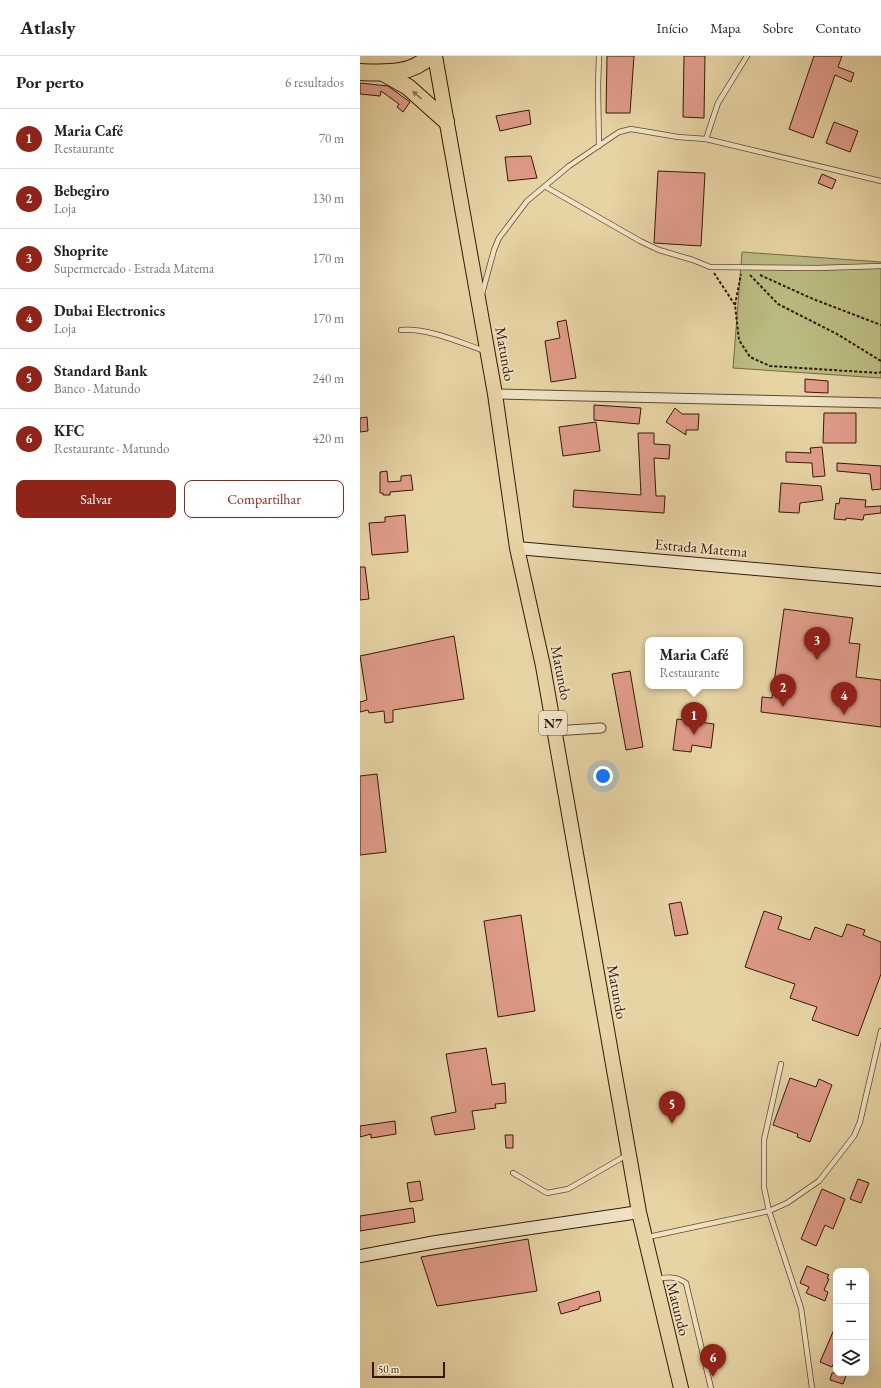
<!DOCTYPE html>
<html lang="pt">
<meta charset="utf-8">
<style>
:root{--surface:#fff;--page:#f2f2f2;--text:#222;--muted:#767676;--line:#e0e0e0;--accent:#8f2418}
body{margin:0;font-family:"EB Garamond",serif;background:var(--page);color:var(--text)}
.controls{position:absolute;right:12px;bottom:12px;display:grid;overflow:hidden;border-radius:8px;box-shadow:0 4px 16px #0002}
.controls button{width:36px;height:36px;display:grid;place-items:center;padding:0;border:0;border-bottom:1px solid var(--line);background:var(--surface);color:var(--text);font:20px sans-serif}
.scale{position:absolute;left:12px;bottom:10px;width:73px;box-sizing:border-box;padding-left:4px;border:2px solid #34190a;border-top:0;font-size:11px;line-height:14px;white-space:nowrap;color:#34190a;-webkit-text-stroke:3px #efe3c4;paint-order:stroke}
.you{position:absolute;left:243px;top:720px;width:14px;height:14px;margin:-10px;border:3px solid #fff;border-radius:50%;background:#1a73e8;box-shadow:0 0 0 6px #1a73e833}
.badge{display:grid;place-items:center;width:26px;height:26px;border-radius:50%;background:var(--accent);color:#fff;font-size:13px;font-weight:700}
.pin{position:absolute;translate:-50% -33px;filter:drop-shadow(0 1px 2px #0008)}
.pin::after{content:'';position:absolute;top:21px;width:14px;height:12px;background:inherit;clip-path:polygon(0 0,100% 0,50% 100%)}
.popup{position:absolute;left:285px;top:581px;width:98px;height:52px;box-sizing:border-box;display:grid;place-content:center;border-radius:8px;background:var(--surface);filter:drop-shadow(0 1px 3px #0005);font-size:13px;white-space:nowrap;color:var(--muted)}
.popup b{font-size:15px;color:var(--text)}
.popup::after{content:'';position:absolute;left:50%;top:100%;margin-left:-8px;border:8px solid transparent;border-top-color:var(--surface)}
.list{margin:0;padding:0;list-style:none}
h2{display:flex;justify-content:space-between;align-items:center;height:52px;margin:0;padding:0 16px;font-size:17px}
h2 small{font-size:13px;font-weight:400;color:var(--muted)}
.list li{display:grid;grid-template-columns:26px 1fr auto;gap:12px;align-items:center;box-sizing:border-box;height:60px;padding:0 16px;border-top:1px solid var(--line)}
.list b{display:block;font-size:15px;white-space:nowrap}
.list p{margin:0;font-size:13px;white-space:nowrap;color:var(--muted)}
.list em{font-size:13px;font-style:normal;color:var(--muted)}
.actions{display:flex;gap:8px;padding:12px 16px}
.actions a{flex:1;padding:9px 0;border:1px solid var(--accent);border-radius:8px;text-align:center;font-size:14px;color:var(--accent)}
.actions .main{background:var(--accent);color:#fff}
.icon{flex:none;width:22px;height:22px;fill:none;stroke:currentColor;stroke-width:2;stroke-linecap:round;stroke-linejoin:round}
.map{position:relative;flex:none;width:521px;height:1332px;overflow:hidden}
header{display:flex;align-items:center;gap:24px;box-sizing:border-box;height:56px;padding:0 20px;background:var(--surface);border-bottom:1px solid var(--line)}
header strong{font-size:19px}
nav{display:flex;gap:22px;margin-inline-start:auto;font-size:14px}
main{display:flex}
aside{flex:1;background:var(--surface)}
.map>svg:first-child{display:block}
</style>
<header>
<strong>Atlasly</strong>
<nav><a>Início</a><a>Mapa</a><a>Sobre</a><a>Contato</a></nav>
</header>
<main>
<aside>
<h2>Por perto<small>6 resultados</small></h2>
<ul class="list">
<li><span class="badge">1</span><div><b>Maria Café</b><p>Restaurante</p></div><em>70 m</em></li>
<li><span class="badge">2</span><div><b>Bebegiro</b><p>Loja</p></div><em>130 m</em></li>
<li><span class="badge">3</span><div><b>Shoprite</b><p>Supermercado · Estrada Matema</p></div><em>170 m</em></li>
<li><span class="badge">4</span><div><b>Dubai Electronics</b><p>Loja</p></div><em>170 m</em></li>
<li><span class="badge">5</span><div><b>Standard Bank</b><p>Banco · Matundo</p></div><em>240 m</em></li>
<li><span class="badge">6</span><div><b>KFC</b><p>Restaurante · Matundo</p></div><em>420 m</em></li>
</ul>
<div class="actions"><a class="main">Salvar</a><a>Compartilhar</a></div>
</aside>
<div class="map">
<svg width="521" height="1332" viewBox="0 0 521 1332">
<rect width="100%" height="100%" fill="#e7d4a5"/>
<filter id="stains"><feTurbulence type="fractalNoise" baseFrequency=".005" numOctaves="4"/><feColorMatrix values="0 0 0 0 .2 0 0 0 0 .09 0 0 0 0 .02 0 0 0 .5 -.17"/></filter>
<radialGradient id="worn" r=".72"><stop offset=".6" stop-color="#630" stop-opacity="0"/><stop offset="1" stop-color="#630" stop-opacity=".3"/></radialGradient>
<!-- green -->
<path fill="#babb82" stroke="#776a46" d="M382 196 521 206V322L373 312Z"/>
<!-- building -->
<g fill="#e09c89" stroke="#34190a">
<path d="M247 0H274L270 57H246Z"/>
<path d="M324 0H345L344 62 323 61Z"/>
<path d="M454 0H482L478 11 494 17 491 26 475 19 453 82 429 73Z"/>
<path d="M0 27 28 30 50 46 43 56 37 51 39 48 21 35 20 40 0 38Z"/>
<path d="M169 54 171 68 140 75 136 60Z"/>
<path d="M474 66 498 75 490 96 466 87Z"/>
<path d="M171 100 177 122 148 125 145 101Z"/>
<path d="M298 115 345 117 341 190 294 187Z"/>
<path d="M462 118 476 124 472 133 458 127Z"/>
<path d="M206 264 216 322 191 326 185 285 200 282 197 266Z"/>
<path d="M445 323 468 325V337L445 336Z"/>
<path d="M234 349 281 352 279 368 234 364Z"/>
<path d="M315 352 322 358H339L338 374H326V379L306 366Z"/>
<path d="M464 357H496V387H463Z"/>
<path d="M7 361 8 375 0 376V362Z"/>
<path d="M236 366 240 395 203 400 199 371Z"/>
<path d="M278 377H294V388L310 389 309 403 294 402 296 440H305L304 457 213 451 214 434 281 439Z"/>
<path d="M462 391 465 420 453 421 452 407 426 406V396L451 397 450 392Z"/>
<path d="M477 407 521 410V433L512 434 510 418 477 415Z"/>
<path d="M27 415 28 426 41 425V420L51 419 53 434 30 436V439H23V437H20V416Z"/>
<path d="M421 427 461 430 463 444 440 447 439 457 419 456Z"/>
<path d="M480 442 506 444 505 451 521 450V457L504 459 503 464 486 462V464L474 463 476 447 479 448Z"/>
<path d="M45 459 48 496 12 499 9 467 25 466V461Z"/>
<path d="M0 511H5L9 543 0 544Z"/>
<path d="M424 553 493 562 489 587 500 588 496 621 521 624V671L401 656 402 641 412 642Z"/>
<path d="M94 580 104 643 33 654V666L25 667 24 655 9 657 8 654 0 656V646L7 644 0 600Z"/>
<path d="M270 615 283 691 266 694 252 618Z"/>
<path d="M317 663 354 668 351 692 332 689 331 696 313 694Z"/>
<path d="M17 718 26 796 0 799V720Z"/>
<path d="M321 846 328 878 315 880 309 848Z"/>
<path d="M404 855 422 861 418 873 450 884 455 871 482 881 487 868 505 874 503 879 521 886V918L498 980 452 964 457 951 430 942 435 928 385 911Z"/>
<path d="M161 859 175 955 138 961 124 865Z"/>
<path d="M126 992 132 1029 145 1027 146 1047 135 1048 136 1052 112 1055 115 1073 75 1079 71 1061 96 1056 86 998Z"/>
<path d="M430 1022 456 1031 459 1023 472 1029 450 1086 437 1081 438 1078 413 1069Z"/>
<path d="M35 1065 36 1078 11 1082V1078L0 1081V1070Z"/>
<path d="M145 1079H153V1092H146Z"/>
<path d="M498 1123 509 1127 501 1147 490 1143Z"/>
<path d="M60 1125 63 1144 50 1146 47 1127Z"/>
<path d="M462 1133 485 1143 473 1173 465 1169 456 1190 441 1183Z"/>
<path d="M53 1152 55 1166 0 1175V1160Z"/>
<path d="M168 1183 177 1235 77 1250 61 1201Z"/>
<path d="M447 1210 469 1219 467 1222 469 1223 464 1234 468 1236 465 1245 446 1237 449 1231 440 1227Z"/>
<path d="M239 1235 241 1245 219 1251V1253L201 1258 198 1247Z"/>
<path d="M476 1269V1302L472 1311 460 1306Z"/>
<path d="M472 1317H487L483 1328 470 1324Z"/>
</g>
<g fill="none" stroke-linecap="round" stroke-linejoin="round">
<defs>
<g id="lane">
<path d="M346 83 521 125"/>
<path d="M239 90 238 30 239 0"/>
<path d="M186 131 280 185 299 194 333 204 350 211 457 212 521 210"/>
<path d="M122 238 134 194 139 182 167 145 209 110 259 76 271 73 318 81 346 83 358 47 387 0"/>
<path d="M41 274C69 272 98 286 125 295"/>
<path d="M421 1008 404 1084V1131L409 1155 441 1252 452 1332"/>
<path d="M153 1117 187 1137 208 1133 267 1099"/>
<path d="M288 1181 409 1155 427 1147 459 1125 494 1080 500 1066 521 975"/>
<path d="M297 1223C308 1221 316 1220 326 1227L351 1332"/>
</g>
<g id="street">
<path d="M135 338 521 347"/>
<path d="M194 675 241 672"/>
</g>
<g id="secondary">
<path d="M157 492 521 524"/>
<path d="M0 1200 76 1186 279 1156"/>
</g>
<path id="primary" d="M75 0 135 338 157 492 183 610 279 1156 321 1332"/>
<g id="highway">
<path d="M0 16C25 17 51 19 70 0"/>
<path d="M25 18 48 31 86 65"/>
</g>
</defs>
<!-- lane casing -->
<use href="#lane" stroke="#614831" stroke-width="6"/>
<!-- street casing -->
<use href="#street" stroke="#614831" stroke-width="11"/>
<!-- secondary casing -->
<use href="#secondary" stroke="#34190a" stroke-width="14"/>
<!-- primary casing -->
<use href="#primary" stroke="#34190a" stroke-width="16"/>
<!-- highway casing -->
<use href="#highway" stroke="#34190a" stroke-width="18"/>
<!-- path -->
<g stroke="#34190a" stroke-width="2" stroke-dasharray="3 2" stroke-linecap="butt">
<path d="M354 217 375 249 379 284 390 301 410 310 519 317 521 316"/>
<path d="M390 219 418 248 477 278 521 305"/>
<path d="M400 219 453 243 521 269"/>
<path d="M375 249 381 218"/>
</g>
<!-- lane -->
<use href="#lane" stroke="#efe3c4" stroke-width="4.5"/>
<!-- street -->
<use href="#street" stroke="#efe3c4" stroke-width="9"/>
<!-- secondary -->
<use href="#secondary" stroke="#efe3c4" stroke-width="12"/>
<!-- primary -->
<use href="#primary" stroke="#e7d4a5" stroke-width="14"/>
<!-- highway -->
<use href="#highway" stroke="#e7d4a5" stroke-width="16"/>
</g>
<!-- one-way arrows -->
<defs><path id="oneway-solid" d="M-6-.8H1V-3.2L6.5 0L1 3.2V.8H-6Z"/></defs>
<use fill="#8e7658" href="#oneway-solid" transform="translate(57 39) rotate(-140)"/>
<g text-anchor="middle" stroke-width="3.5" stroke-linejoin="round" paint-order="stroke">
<!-- shield labels -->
<rect fill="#efe3c4" stroke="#6c5642" stroke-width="1" x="179" y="655" width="28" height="24" rx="3"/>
<g font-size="14" font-weight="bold" fill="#34190a">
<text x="193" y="672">N7</text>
</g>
<!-- street labels -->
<g font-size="15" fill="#34190a" stroke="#efe3c4">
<text transform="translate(145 298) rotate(80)" y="5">Matundo</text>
<text transform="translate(341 492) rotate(5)" y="5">Estrada Matema</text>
<text transform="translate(201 617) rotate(79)" y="5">Matundo</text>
<text transform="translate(257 936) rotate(80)" y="5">Matundo</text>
<text transform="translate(318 1253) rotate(76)" y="5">Matundo</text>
</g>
</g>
<rect width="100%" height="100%" filter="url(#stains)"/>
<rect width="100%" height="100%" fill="url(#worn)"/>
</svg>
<div class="controls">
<button>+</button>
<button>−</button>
<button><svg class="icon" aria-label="layers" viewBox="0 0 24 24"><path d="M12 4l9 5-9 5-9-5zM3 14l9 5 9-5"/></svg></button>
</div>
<div class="scale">50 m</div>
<div class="you"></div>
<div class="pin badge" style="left:334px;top:679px">1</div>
<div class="popup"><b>Maria Café</b>Restaurante</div>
<div class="pin badge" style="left:423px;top:651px">2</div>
<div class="pin badge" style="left:457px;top:604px">3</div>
<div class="pin badge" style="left:484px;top:659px">4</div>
<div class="pin badge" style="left:312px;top:1068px">5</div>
<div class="pin badge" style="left:353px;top:1321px">6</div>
</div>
</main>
